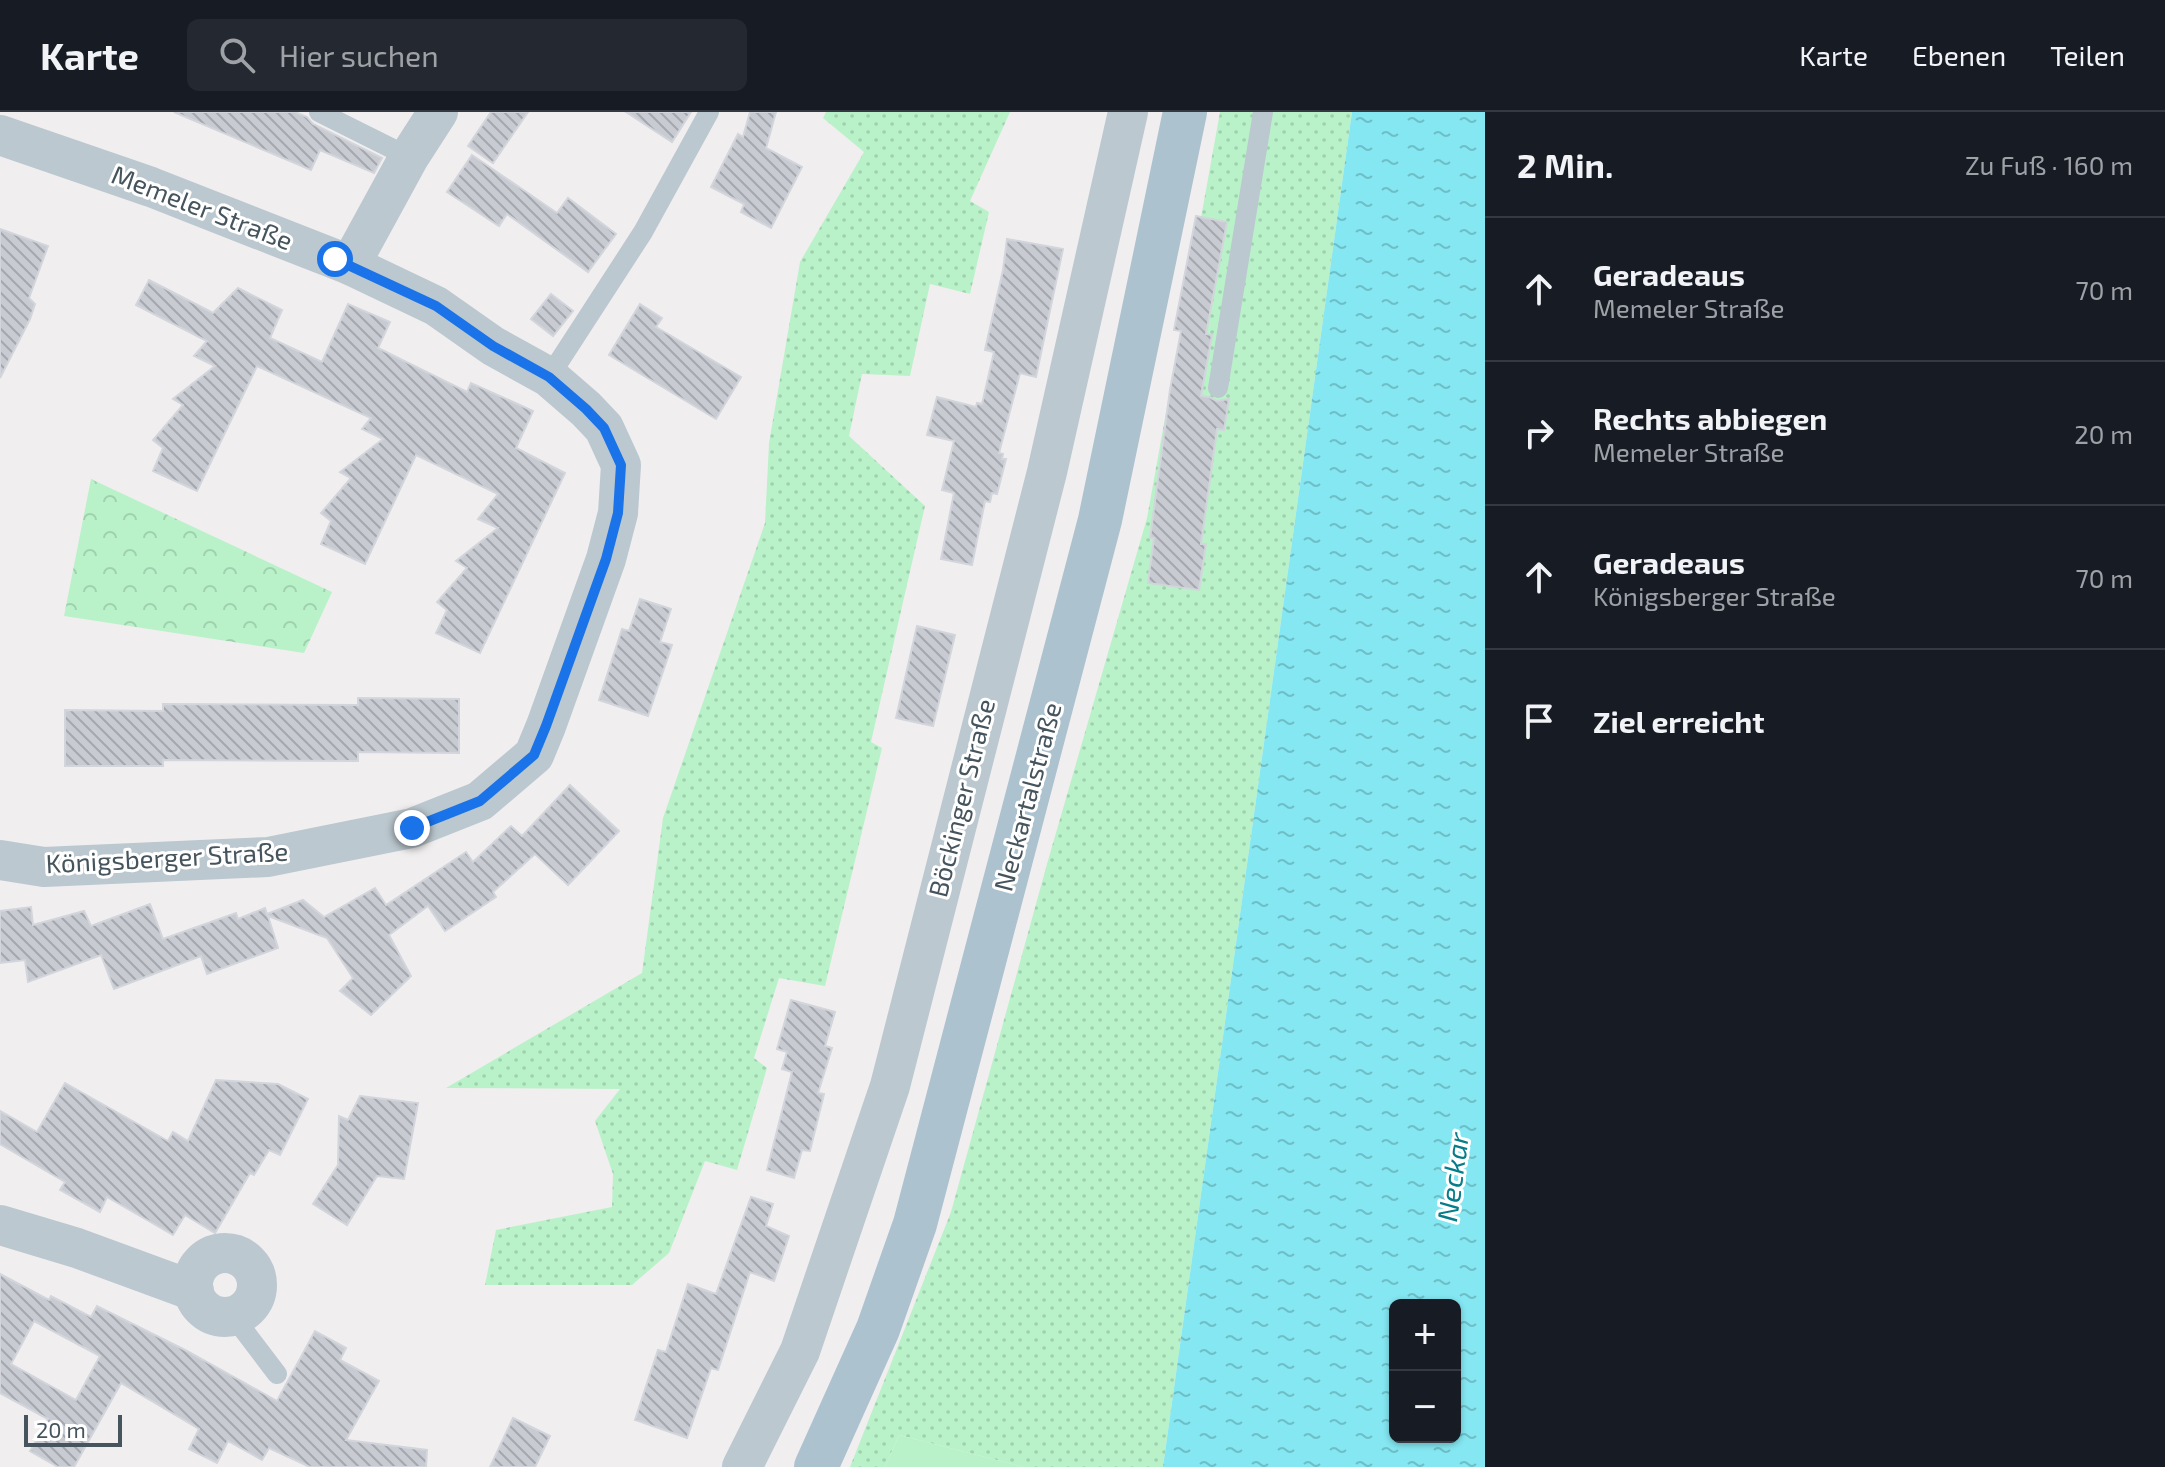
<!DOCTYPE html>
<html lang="de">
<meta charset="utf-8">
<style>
:root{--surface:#171b24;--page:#242831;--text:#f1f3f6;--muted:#9ea1a6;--line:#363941}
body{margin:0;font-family:"Exo 2",sans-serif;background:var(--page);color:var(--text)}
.controls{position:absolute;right:24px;bottom:24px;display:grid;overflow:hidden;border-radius:12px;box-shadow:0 2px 6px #0004}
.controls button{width:72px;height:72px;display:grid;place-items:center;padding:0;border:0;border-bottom:2px solid var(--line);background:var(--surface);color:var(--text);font:40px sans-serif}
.scale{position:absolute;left:24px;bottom:20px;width:98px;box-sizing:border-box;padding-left:8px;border:4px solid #45545d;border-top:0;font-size:22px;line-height:28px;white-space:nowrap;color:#45545d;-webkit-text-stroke:6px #fff;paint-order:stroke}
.stop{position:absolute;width:24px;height:24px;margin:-18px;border:6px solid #1a73e8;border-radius:50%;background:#fff}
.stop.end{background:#1a73e8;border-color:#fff;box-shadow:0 2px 8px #0008}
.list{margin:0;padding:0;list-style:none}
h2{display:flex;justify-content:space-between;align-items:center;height:104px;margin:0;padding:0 32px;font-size:34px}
h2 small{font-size:26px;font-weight:400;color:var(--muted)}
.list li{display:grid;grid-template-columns:52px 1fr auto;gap:24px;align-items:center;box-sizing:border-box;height:144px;padding:0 32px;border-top:2px solid var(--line)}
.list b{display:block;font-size:30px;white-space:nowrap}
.list p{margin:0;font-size:26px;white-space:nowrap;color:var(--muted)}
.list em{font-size:26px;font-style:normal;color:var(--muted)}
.icon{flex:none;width:44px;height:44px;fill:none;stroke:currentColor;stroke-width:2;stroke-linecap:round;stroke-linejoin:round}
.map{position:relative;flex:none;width:1485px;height:1355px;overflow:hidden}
header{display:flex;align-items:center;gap:48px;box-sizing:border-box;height:112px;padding:0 40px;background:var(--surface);border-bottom:2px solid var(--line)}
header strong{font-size:38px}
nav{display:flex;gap:44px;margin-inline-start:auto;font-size:28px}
.search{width:560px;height:72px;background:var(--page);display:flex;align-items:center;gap:20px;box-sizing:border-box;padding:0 28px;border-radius:12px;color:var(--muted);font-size:30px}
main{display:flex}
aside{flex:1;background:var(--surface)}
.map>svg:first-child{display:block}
</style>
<header>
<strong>Karte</strong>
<div class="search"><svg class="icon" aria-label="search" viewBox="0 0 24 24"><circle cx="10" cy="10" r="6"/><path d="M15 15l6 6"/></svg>Hier suchen</div>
<nav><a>Karte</a><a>Ebenen</a><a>Teilen</a></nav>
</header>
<main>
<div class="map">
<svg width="1485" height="1355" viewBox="0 0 1485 1355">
<defs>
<pattern id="grass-dots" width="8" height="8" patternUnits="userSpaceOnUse" patternTransform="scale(2)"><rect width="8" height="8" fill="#b9f2c9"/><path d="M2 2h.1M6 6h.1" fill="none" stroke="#a0d1af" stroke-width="1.8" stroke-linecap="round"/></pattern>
<pattern id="forest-crowns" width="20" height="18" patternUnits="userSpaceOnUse" patternTransform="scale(2)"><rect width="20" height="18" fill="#b9f2c9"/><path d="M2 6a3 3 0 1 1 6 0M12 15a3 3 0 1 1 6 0" fill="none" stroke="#a0d1af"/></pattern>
<pattern id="water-ripples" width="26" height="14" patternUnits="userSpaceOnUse" patternTransform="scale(2)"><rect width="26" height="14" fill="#84e7f2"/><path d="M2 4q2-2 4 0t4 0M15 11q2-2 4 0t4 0" fill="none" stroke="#6ebec7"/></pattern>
<pattern id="building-back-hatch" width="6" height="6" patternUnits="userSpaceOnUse" patternTransform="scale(2)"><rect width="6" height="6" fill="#c8ccd2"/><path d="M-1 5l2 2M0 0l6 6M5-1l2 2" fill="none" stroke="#a4a8ae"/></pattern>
</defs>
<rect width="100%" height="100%" fill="#f1eeef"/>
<!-- grass -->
<g fill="url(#grass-dots)">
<path d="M826 0H1010L970 89 989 100 970 182 930 172 910 264 862 262 849 324 925 394 871 630 882 636 825 874 779 866 754 946 767 956 737 1058 705 1049 669 1141 632 1173H485L496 1118 612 1095 613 1062 595 1009 620 977 446 976 642 861 663 706 765 411 769 331 800 150 864 40 823 6Z"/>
<path d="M1220 0H1352L1163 1355H1024L899 1323 885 1355H850L951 1100 1047 752 1147 406Z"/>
</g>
<!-- forest -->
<path fill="url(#forest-crowns)" d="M91 367 332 480 304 541 64 504Z"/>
<!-- garden -->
<path fill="#b9f2c9" d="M899 1323 1024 1355H885Z"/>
<!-- water -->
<path fill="url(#water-ripples)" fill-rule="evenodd" d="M1352 0H1485V1355H1163ZM1395 1193H1455V1325H1395Z"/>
<!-- building -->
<g fill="url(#building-back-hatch)" stroke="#d2d5db" stroke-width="2" fill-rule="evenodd">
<path d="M174 0H295L307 5 313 12 382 46 374 61 320 38 311 58Z"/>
<path d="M491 0H528L493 51 468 34Z"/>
<path d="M626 0H691L672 30Z"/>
<path d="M750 0H776L766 36 802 55 771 116 741 100 744 92 711 75 738 22 743 25Z"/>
<path d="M472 43 557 101 568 86 616 122 588 160 507 102 499 114 447 80Z"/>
<path d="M1196 104 1227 110 1206 222 1212 223 1201 284 1209 285 1217 289 1229 287 1224 318 1217 317 1201 432H1206L1199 478 1148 471 1154 426H1150L1170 278 1181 219 1174 218Z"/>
<path d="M0 117 48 134 29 186 35 192 30 207 0 266Z"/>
<path d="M1007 127 1063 137 1036 265 1020 261 999 341 1003 342 1002 347H1006L997 382 992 381 990 390 985 389 972 453 941 447 954 381 942 378 954 329 927 323 937 285 976 295 977 291 982 292 994 240 985 238 1003 158Z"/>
<path d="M149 168 213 201 238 176 282 198 270 226 322 250 348 192 390 210 378 236 467 280 471 271 533 299 516 336 565 361 480 541 436 521 447 498 437 490 467 456 456 449 498 416 478 407 498 382 416 343 365 452 321 432 331 409 321 401 351 366 340 360 383 327 362 317 371 306 257 254 197 379 153 359 163 336 153 328 183 293 173 287 215 254 194 244 207 229 136 193Z"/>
<path d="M551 182 573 199 553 224 531 207Z"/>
<path d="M640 192 662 206 656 215 741 265 716 307 609 243Z"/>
<path d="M640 487 671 497 660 530 672 533 648 604 599 588 622 517 629 519Z"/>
<path d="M917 514 955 523 933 614 896 606Z"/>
<path d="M358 586 459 587V641L358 640V649L163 648V654H65V598L163 599V592L358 593Z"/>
<path d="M570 673 619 719 568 773 535 742 493 780 496 785 445 819 428 794 389 823 411 864 371 903 340 879 353 866 327 826 268 804 278 836 207 862 201 844 114 877 101 843 28 870 25 848 0 851V799L31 795 33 813 84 799 91 814 150 792 163 827 236 801 238 807 265 796 267 802 303 788 324 805 375 776 386 793 466 740 473 750 511 714 522 724Z"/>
<path d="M791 888 835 900 825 934 832 936 818 981 824 982 810 1039 802 1038 794 1066 767 1058 792 960 782 957 787 940 777 937Z"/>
<path d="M216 968 278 972 308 987 280 1043 269 1038 254 1063 250 1061 215 1121 185 1103 173 1123 107 1085 100 1100 60 1078 65 1070 0 1032V999L37 1020 65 971 168 1029 173 1020 188 1029Z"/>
<path d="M360 984 418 991 404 1067 377 1064 347 1113 313 1092 338 1053 339 1004 348 1008Z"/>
<path d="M751 1085 773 1092 766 1114 789 1124 774 1169 750 1160 718 1258 711 1256 687 1326 635 1308 658 1238 666 1240 688 1172 716 1182Z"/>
<path d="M0 1162 49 1188 51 1184 91 1205 97 1194 187 1239 277 1289 315 1219 346 1236 340 1248 379 1269 346 1328 427 1338 426 1355H310L269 1336 262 1348 228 1329 217 1351 189 1337 199 1317 121 1271 74 1355H58L30 1339 48 1307 0 1281ZM34 1209 100 1244 76 1288 11 1252Z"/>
<path d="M513 1306 550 1324 535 1355H490Z"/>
</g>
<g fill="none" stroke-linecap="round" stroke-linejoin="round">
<!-- service -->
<g stroke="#bbc8cf" stroke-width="20">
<path d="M319 0 409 45"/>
<path d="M549 265 643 120 709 0"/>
<path d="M1218 276 1263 0"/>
<path d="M233 1204 277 1262"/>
</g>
<!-- minor -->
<g stroke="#bbc8cf" stroke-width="40">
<path d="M0 23 151 75 350 153 436 194 493 234 549 265 586 297 604 316 621 353 618 401 606 447 546 614 534 643 480 689 412 716 268 745 44 755 0 748"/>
<path d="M350 153 409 45 438 0"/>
<path d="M0 1113 77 1136 194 1179"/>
<circle cx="225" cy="1173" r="32"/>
<path d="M742 1355 800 1239 890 974 1047 360 1128 0"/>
</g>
<!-- primary -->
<path stroke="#acc2cf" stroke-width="44" d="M816 1355 878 1217 915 1112 1100 408 1185 0"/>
</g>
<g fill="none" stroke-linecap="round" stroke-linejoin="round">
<!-- route -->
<path stroke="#1a73e8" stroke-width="10" d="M335 147 436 194 493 234 549 265 586 297 604 316 621 353 618 401 606 447 546 614 534 643 480 689 412 716"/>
</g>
<g text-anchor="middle" stroke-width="6" stroke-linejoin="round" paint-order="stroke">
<!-- street labels -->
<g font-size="26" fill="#45545d" stroke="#fff">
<text transform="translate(202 96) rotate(21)" y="9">Memeler Straße</text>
<text transform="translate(1028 685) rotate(-75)" y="9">Neckartalstraße</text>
<text transform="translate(962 686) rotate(-76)" y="9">Böckinger Straße</text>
<text transform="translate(167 746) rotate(-3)" y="9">Königsberger Straße</text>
</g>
<!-- water labels -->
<g font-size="28" font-style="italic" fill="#067d8a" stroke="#fff">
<text transform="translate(1453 1065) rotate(-82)" y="10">Neckar</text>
</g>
</g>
</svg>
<div class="controls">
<button>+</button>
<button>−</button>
</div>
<div class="scale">20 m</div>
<div class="stop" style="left:335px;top:147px"></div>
<div class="stop end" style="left:412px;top:716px"></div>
</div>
<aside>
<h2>2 Min.<small>Zu Fuß · 160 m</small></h2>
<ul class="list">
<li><svg class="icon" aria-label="ahead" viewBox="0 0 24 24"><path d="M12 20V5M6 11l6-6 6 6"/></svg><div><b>Geradeaus</b><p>Memeler Straße</p></div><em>70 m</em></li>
<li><svg class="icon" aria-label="right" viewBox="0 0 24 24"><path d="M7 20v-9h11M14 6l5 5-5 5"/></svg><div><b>Rechts abbiegen</b><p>Memeler Straße</p></div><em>20 m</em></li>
<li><svg class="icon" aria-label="ahead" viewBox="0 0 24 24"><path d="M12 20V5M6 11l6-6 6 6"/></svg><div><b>Geradeaus</b><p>Königsberger Straße</p></div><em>70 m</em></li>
<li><svg class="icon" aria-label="arrive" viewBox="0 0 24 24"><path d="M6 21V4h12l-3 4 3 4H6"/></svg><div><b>Ziel erreicht</b></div></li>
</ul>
</aside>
</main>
